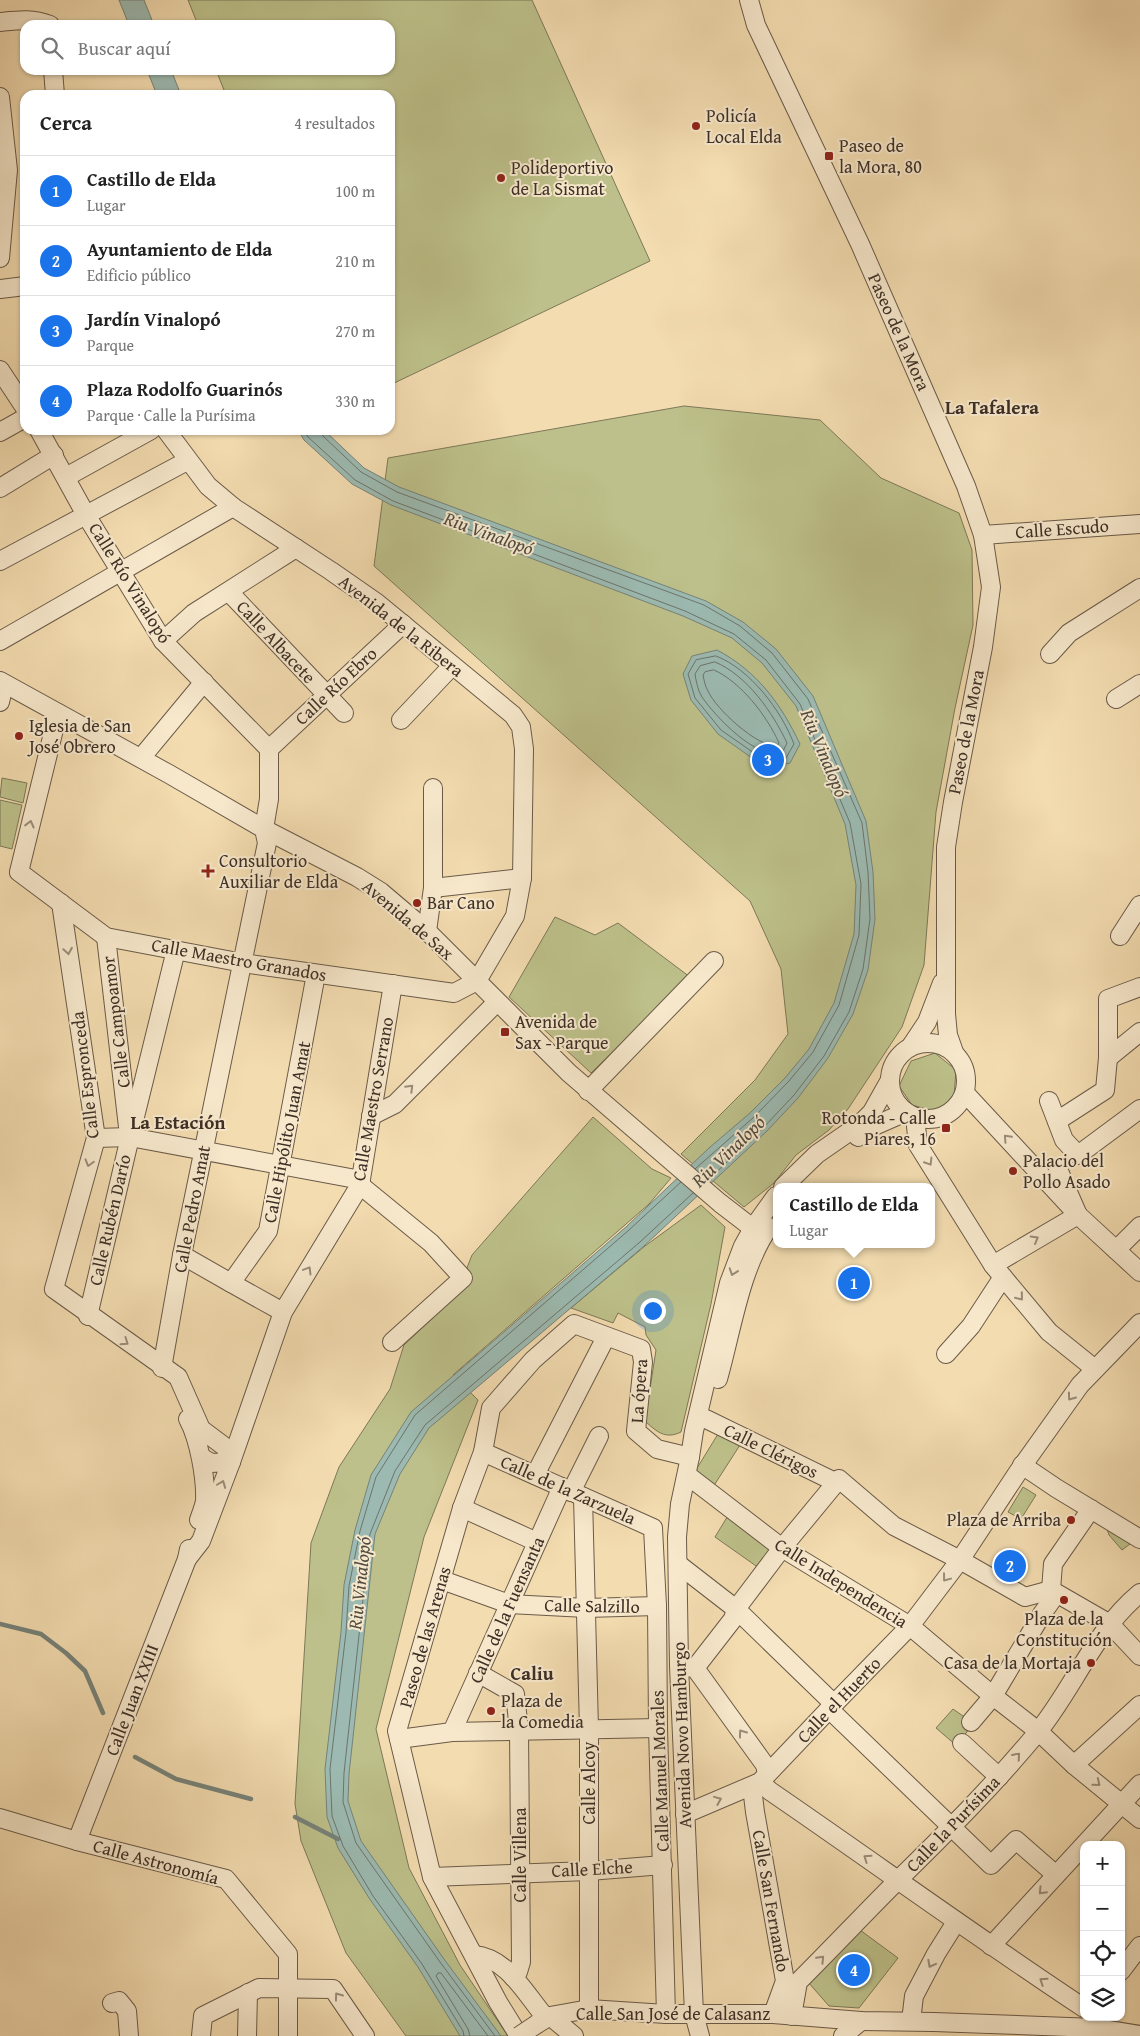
<!DOCTYPE html>
<html lang="es">
<meta charset="utf-8">
<style>
:root{--surface:#fff;--page:#f6f6f6;--text:#222;--muted:#767676;--line:#e0e0e0;--accent:#1a73e8}
body{margin:0;font-family:"Gentium Book Plus",serif;background:var(--page);color:var(--text)}
.controls{position:absolute;right:15px;bottom:15px;display:grid;overflow:hidden;border-radius:10px;box-shadow:0 1px 4px #0004}
.controls button{width:45px;height:45px;display:grid;place-items:center;padding:0;border:0;border-bottom:1px solid var(--line);background:var(--surface);color:var(--text);font:25px sans-serif}
.you{position:absolute;left:652px;top:1310px;width:18px;height:18px;margin:-12px;border:4px solid #fff;border-radius:50%;background:#1a73e8;box-shadow:0 0 0 8px #1a73e833}
.badge{display:grid;place-items:center;width:32px;height:32px;border-radius:50%;background:var(--accent);color:#fff;font-size:16px;font-weight:700}
.pin{position:absolute;translate:-50% -50%;border:2px solid #fff;box-shadow:0 1px 5px #0006}
.popup{position:absolute;left:773px;top:1183px;width:162px;height:65px;box-sizing:border-box;display:grid;place-content:center;border-radius:10px;background:var(--surface);filter:drop-shadow(0 1px 4px #0005);font-size:16px;white-space:nowrap;color:var(--muted)}
.popup b{font-size:19px;color:var(--text)}
.popup::after{content:'';position:absolute;left:50%;top:100%;margin-left:-10px;border:10px solid transparent;border-top-color:var(--surface)}
.list{margin:0;padding:0;list-style:none}
h2{display:flex;justify-content:space-between;align-items:center;height:65px;margin:0;padding:0 20px;font-size:21px}
h2 small{font-size:16px;font-weight:400;color:var(--muted)}
.list li{display:grid;grid-template-columns:32px 1fr auto;gap:15px;align-items:center;box-sizing:border-box;height:70px;padding:0 20px;border-top:1px solid var(--line)}
.list b{display:block;font-size:19px;white-space:nowrap}
.list p{margin:0;font-size:16px;white-space:nowrap;color:var(--muted)}
.list em{font-size:16px;font-style:normal;color:var(--muted)}
.icon{flex:none;width:28px;height:28px;fill:none;stroke:currentColor;stroke-width:2;stroke-linecap:round;stroke-linejoin:round}
.map{position:relative;flex:none;width:1140px;height:2036px;overflow:hidden}
.search{position:absolute;background:var(--surface);box-shadow:0 1px 4px #0004;left:20px;top:20px;width:375px;height:55px;display:flex;align-items:center;gap:12px;box-sizing:border-box;padding:0 18px;border-radius:15px;color:var(--muted);font-size:19px}
.panel{position:absolute;background:var(--surface);box-shadow:0 1px 4px #0004;left:20px;top:90px;width:375px;height:345px;border-radius:15px}
.map>svg:first-child{display:block}
</style>
<div class="map">
<svg width="1140" height="2036" viewBox="0 0 1140 2036">
<rect width="100%" height="100%" fill="#f3dcb0"/>
<filter id="stains"><feTurbulence type="fractalNoise" baseFrequency=".004" numOctaves="4"/><feColorMatrix values="0 0 0 0 .2 0 0 0 0 .09 0 0 0 0 .02 0 0 0 .5 -.17"/></filter>
<radialGradient id="worn" r=".72"><stop offset=".6" stop-color="#630" stop-opacity="0"/><stop offset="1" stop-color="#630" stop-opacity=".3"/></radialGradient>
<!-- green -->
<g fill="#bdc08a" stroke="#7d7858">
<path d="M188 0H532L650 261 390 385V95H226L216 70H390V25H198Z"/>
<path d="M684 406 820 420 881 478 959 513 972 550 973 625 955 708 936 812 924 965 902 1027 848 1109 829 1130 796 1155 774 1183 744 1207 681 1154 755 1080 788 1034 781 969 750 901 374 566 388 458Z"/>
<path d="M2 778 27 783 23 803 0 797Z"/>
<path d="M0 800 22 805 12 849 0 846Z"/>
<path d="M555 917 595 935 618 923 690 977 591 1073 509 997Z"/>
<path d="M935 1053 956 1070 954 1096 937 1112 912 1105 899 1086 911 1061Z"/>
<path d="M593 1117 652 1169 671 1178 649 1204 453 1375 478 1400 424 1537 376 1729 409 1868 460 1965 508 2036H406L346 1953 301 1841 295 1804 311 1543 339 1467 390 1389 404 1345 456 1296 472 1255Z"/>
<path d="M701 1205 725 1227 711 1304 681 1432C665 1440 656 1431 645 1421L656 1350 646 1335 645 1327 618 1313 613 1323 571 1308 645 1246Z"/>
<path d="M718 1434 740 1445 713 1487 694 1473Z"/>
<path d="M1023 1487 1036 1495 1021 1519 1008 1512Z"/>
<path d="M729 1514 775 1549 759 1568 715 1537Z"/>
<path d="M1105 1523 1134 1541 1122 1550 1109 1535Z"/>
<path d="M953 1709 973 1723 957 1746 936 1728Z"/>
<path d="M860 1930 898 1958 859 2008 829 2006 808 1982Z"/>
</g>
<!-- water -->
<g fill="#9cbab1" stroke="#768279">
<path d="M119 0H144L154 25H129Z"/>
<path d="M147 70H171L181 95H157Z"/>
<path d="M298 430H324L364 468 399 487 706 601 743 622 776 649 813 696 866 821 873 872 875 919 868 970 853 1014 828 1058 798 1098 767 1131 644 1246 429 1428 400 1474 375 1534 349 1774 348 1801 361 1841 444 1959 501 2036H460L418 1967 369 1898 338 1848 327 1817 325 1769 341 1632 344 1585 355 1530 371 1475 411 1412 626 1227 709 1148 750 1113 785 1078 809 1049 834 1003 854 934 856 885 845 824 796 706 762 663 732 638 683 616 391 505 352 484 304 440Z"/>
<path d="M717 650C757 671 781 704 800 744L790 763 773 767 752 758 718 734 691 700 683 674 692 656Z"/>
</g>
<g fill="none" stroke-linecap="round" stroke-linejoin="round">
<!-- shore -->
<g stroke="#6c746c" stroke-width="1">
<path d="M304 430 308 437 355 480 393 501 685 611 734 634 766 660 800 704 850 823 861 884 859 935 839 1005 813 1052 789 1081 754 1117 695 1169"/>
<path d="M321 430 323 436 361 472 397 492 704 605 740 626 772 653 808 699 862 823 868 872 870 919 863 969 849 1012 824 1056 794 1095 764 1127 708 1180"/>
<path d="M716 656C750 669 781 710 794 744L786 758 773 761 754 753 721 730 695 698 688 674 696 660Z"/>
<path d="M715 662C747 675 773 713 787 743L782 753C756 760 715 716 702 697 698 691 696 681 695 674L700 666Z"/>
<path d="M714 670C741 682 767 716 779 743L777 746C757 747 716 709 708 691 705 686 704 680 703 675L705 672Z"/>
<path d="M464 2036 463 2031 422 1964 373 1896 343 1846 332 1816 330 1769 346 1632 349 1586 360 1531 376 1477 415 1415 629 1230 681 1182"/>
<path d="M470 2036 468 2029 436 1976 438 1973H441L488 2036"/>
<path d="M495 2036 440 1962 356 1843 343 1802 344 1773 370 1534 395 1471 425 1425 640 1242 693 1193"/>
</g>
<!-- stream -->
<g stroke="#768279" stroke-width="4.5">
<path d="M0 1624 41 1634 66 1653 85 1671 103 1713"/>
<path d="M135 1757 176 1779 251 1799"/>
<path d="M295 1817 338 1839"/>
</g>
<defs>
<g id="minor">
<path d="M749 0 756 25 860 244 966 486 983 535 991 587 983 647 953 802 946 847V1014L948 1035 954 1052"/>
<path d="M0 22C19 20 32 18 50 25"/>
<path d="M53 70 55 95"/>
<path d="M0 97 8 170 0 258"/>
<path d="M0 289 25 286"/>
<path d="M0 370 25 408"/>
<path d="M39 430 86 515 163 641 269 749V799L264 829 267 843 182 1255 162 1368"/>
<path d="M0 432 25 418"/>
<path d="M66 477 151 430"/>
<path d="M0 488 54 455"/>
<path d="M983 535 1140 524"/>
<path d="M0 561 187 461"/>
<path d="M229 592 344 713"/>
<path d="M0 641 233 507"/>
<path d="M163 641 194 613 296 548"/>
<path d="M1050 654 1069 633 1140 588"/>
<path d="M0 681 169 774 264 829 357 877 381 892 427 931 569 1073 720 1203 763 1236"/>
<path d="M1116 699 1140 684"/>
<path d="M0 702 4 684"/>
<path d="M58 713 19 872 106 937 243 963 454 993 477 981 515 916 522 878 524 749 521 727 513 715 377 603 331 571 233 507 208 486 166 430"/>
<path d="M401 720 452 666"/>
<path d="M269 749 403 624"/>
<path d="M141 758 204 682"/>
<path d="M433 788V888"/>
<path d="M61 903 96 1138 54 1289 178 1377 201 1429 225 1447 231 1462 211 1463 201 1457"/>
<path d="M427 931 433 888 522 878"/>
<path d="M1120 936 1140 905"/>
<path d="M106 937 128 1127"/>
<circle cx="928" cy="1081" r="38"/>
<path d="M911 1046 927 1022 942 983"/>
<path d="M1108 1058 1140 1032"/>
<path d="M588 1091 714 961"/>
<path d="M965 1093 1078 1215 1140 1272"/>
<path d="M1049 1101 1064 1140 1078 1155 1140 1109"/>
<path d="M371 1116 395 1104 497 1002"/>
<path d="M915 1117 918 1145 993 1265 1049 1332 1095 1369"/>
<path d="M1057 1121 1105 1090 1108 1058V999L1140 987"/>
<path d="M858 1137 874 1126 906 1112"/>
<path d="M96 1138 130 1137 361 1180"/>
<path d="M360 1185 431 1243 463 1278 392 1342"/>
<path d="M783 1187 817 1154 859 1125 872 1112 890 1080"/>
<path d="M1116 1250 1140 1226"/>
<path d="M182 1255 231 1283 268 1231 316 974"/>
<path d="M993 1265 1078 1215 1058 1169"/>
<path d="M231 1283 283 1312"/>
<path d="M88 1316 130 1137 176 950"/>
<path d="M946 1354 971 1326 1003 1277"/>
<path d="M718 1379C732 1330 740 1269 769 1227"/>
<path d="M188 1419C199 1439 206 1478 205 1501 204 1507 201 1514 199 1520"/>
<path d="M706 1419 835 1482"/>
<path d="M483 1452 653 1528 657 1606 658 1728 666 2014"/>
<path d="M1022 1465 1056 1488 1140 1539"/>
<path d="M535 1475 606 1337"/>
<path d="M687 1475 782 1548 910 1626 993 1696 1038 1731 1074 1765 1140 1819"/>
<path d="M571 1492 599 1436"/>
<path d="M583 1497 589 1729V2009"/>
<path d="M462 1508 537 1542"/>
<path d="M187 1559 201 1541 231 1462 283 1312 360 1185 393 984"/>
<path d="M678 1564 736 1609 834 1704"/>
<path d="M442 1580 509 1604 586 1608 657 1606"/>
<path d="M1051 1590 1053 1564 1091 1509"/>
<path d="M685 1667 695 1668 765 1765 767 1774"/>
<path d="M695 1668 733 1619 736 1609 782 1548 839 1479 894 1526 960 1560 1025 1597 1051 1590 1110 1624 1140 1656"/>
<path d="M478 1673 515 1694 519 1730 521 1962 518 1972 513 1977"/>
<path d="M829 1709 991 1865 1016 1840 1056 1875"/>
<path d="M971 1722 993 1696 1042 1614 1056 1594"/>
<path d="M452 1732 562 1487"/>
<path d="M399 1739 452 1732 658 1728"/>
<path d="M962 1743 999 1777"/>
<path d="M1074 1765 1140 1705"/>
<path d="M760 1782 770 1791C875 1863 978 1938 1084 2008"/>
<path d="M752 1787 755 1812 785 1981 773 2014"/>
<path d="M685 1814 760 1782 834 1704 910 1626 960 1560 1018 1472 1080 1385 1140 1323"/>
<path d="M0 1818 77 1841 226 1879 288 1954V2036"/>
<path d="M77 1841 187 1559 189 1549"/>
<path d="M432 1877 589 1871 663 1865"/>
<path d="M991 1946 1140 1784"/>
<path d="M474 1955C508 1958 526 1995 546 2018"/>
<path d="M1121 1971 1140 1946"/>
<path d="M112 2003 119 2001 127 2011 129 2036"/>
<path d="M550 2016 574 2036"/>
<path d="M792 2016 798 1982C832 1948 865 1913 899 1879 947 1832 994 1785 1037 1733 1074 1688 1094 1631 1140 1593"/>
<path d="M911 2021 914 1996 936 1954 956 1922"/>
<path d="M537 2024 550 2016 589 2009 666 2014H773L861 2021 934 2022 1096 2028 1140 2035"/>
<path d="M201 2036 203 2016 259 1988 333 1989 365 2036"/>
<path d="M247 2036 248 1993"/>
<path d="M519 2036 498 2002 432 1877 397 1731 462 1508 483 1452 491 1408 533 1360 574 1324 641 1349 643 1362 636 1431 657 1449 690 1457"/>
<path d="M700 2036 694 2014 679 1666 677 1537 680 1504 690 1457 694 1431 729 1283 743 1246 753 1228 776 1196"/>
<path d="M843 2036 861 2021"/>
</g>
</defs>
<!-- minor casing -->
<use href="#minor" stroke="#6a5a48" stroke-width="20"/>
<!-- minor -->
<use href="#minor" stroke="#f7e8cc" stroke-width="18"/>
<defs>
<path id="minor-bridge" d="M519 2036 537 2024"/>
</defs>
<!-- minor-bridge casing -->
<use href="#minor-bridge" stroke="#6a5a48" stroke-width="20" stroke-linecap="butt"/>
<!-- minor-bridge -->
<use href="#minor-bridge" stroke="#f7e8cc" stroke-width="18"/>
</g>
<!-- one-way arrows -->
<defs><path id="oneway-chevron" d="M-2-3.5L2.5 0L-2 3.5" fill="none" stroke-width="1.6" stroke-linecap="round" stroke-linejoin="round" transform="scale(1.25)"/></defs>
<g stroke="#9a8c79">
<use href="#oneway-chevron" transform="translate(30 824) rotate(-76)"/>
<use href="#oneway-chevron" transform="translate(68 951) rotate(81)"/>
<use href="#oneway-chevron" transform="translate(410 1088) rotate(-45)"/>
<use href="#oneway-chevron" transform="translate(1007 1138) rotate(-133)"/>
<use href="#oneway-chevron" transform="translate(929 1162) rotate(58)"/>
<use href="#oneway-chevron" transform="translate(89 1163) rotate(106)"/>
<use href="#oneway-chevron" transform="translate(1035 1239) rotate(-30)"/>
<use href="#oneway-chevron" transform="translate(308 1270) rotate(-59)"/>
<use href="#oneway-chevron" transform="translate(733 1272) rotate(109)"/>
<use href="#oneway-chevron" transform="translate(1020 1297) rotate(51)"/>
<use href="#oneway-chevron" transform="translate(125 1342) rotate(35)"/>
<use href="#oneway-chevron" transform="translate(1071 1397) rotate(126)"/>
<use href="#oneway-chevron" transform="translate(222 1484) rotate(-69)"/>
<use href="#oneway-chevron" transform="translate(946 1578) rotate(127)"/>
<use href="#oneway-chevron" transform="translate(742 1733) rotate(-126)"/>
<use href="#oneway-chevron" transform="translate(1017 1756) rotate(-49)"/>
<use href="#oneway-chevron" transform="translate(1097 1783) rotate(39)"/>
<use href="#oneway-chevron" transform="translate(718 1800) rotate(-22)"/>
<use href="#oneway-chevron" transform="translate(867 1858) rotate(-146)"/>
<use href="#oneway-chevron" transform="translate(1042 1891) rotate(133)"/>
<use href="#oneway-chevron" transform="translate(821 1959) rotate(-46)"/>
<use href="#oneway-chevron" transform="translate(931 1964) rotate(118)"/>
<use href="#oneway-chevron" transform="translate(1043 1981) rotate(-146)"/>
<use href="#oneway-chevron" transform="translate(338 1996) rotate(-126)"/>
</g>
<!-- markers -->
<g fill="#8f2418" stroke="#f7e8cc" stroke-width="2">
<circle cx="696" cy="126" r="5"/>
<rect x="824" y="151" width="10" height="10" rx="2.5"/>
<circle cx="501" cy="178" r="5"/>
<circle cx="19" cy="736" r="5"/>
<path d="M205.5 863.5h5v5h5v5h-5v5h-5v-5h-5v-5h5z"/>
<circle cx="417" cy="903" r="5"/>
<rect x="500" y="1027" width="10" height="10" rx="2.5"/>
<rect x="941" y="1123" width="10" height="10" rx="2.5"/>
<circle cx="1013" cy="1171" r="5"/>
<circle cx="1071" cy="1520" r="5"/>
<circle cx="1064" cy="1600" r="5"/>
<circle cx="1091" cy="1663" r="5"/>
<circle cx="491" cy="1711" r="5"/>
</g>
<g text-anchor="middle" stroke-width="4" stroke-linejoin="round" paint-order="stroke">
<!-- poi labels -->
<g font-size="18" fill="#3d2f26" stroke="#f7e8cc" text-anchor="start">
<text x="706" y="122">Policía<tspan x="706" dy="21">Local Elda</tspan></text>
<text x="839" y="152">Paseo de<tspan x="839" dy="21">la Mora, 80</tspan></text>
<text x="511" y="174">Polideportivo<tspan x="511" dy="21">de La Sismat</tspan></text>
<text x="29" y="732">Iglesia de San<tspan x="29" dy="21">José Obrero</tspan></text>
<text x="219" y="867">Consultorio<tspan x="219" dy="21">Auxiliar de Elda</tspan></text>
<text x="427" y="909">Bar Cano</text>
<text x="515" y="1028">Avenida de<tspan x="515" dy="21">Sax - Parque</tspan></text>
<text x="936" y="1124" text-anchor="end">Rotonda - Calle<tspan x="936" dy="21">Piares, 16</tspan></text>
<text x="1023" y="1167">Palacio del<tspan x="1023" dy="21">Pollo Asado</tspan></text>
<text x="1061" y="1526" text-anchor="end">Plaza de Arriba</text>
<text x="1064" y="1625" text-anchor="middle">Plaza de la<tspan x="1064" dy="21">Constitución</tspan></text>
<text x="1081" y="1669" text-anchor="end">Casa de la Mortaja</text>
<text x="501" y="1707">Plaza de<tspan x="501" dy="21">la Comedia</tspan></text>
</g>
<!-- street labels -->
<g font-size="18" fill="#3d2f26" stroke="#f7e8cc">
<text transform="translate(899 332) rotate(66)" y="6">Paseo de la Mora</text>
<text transform="translate(1062 529) rotate(-4)" y="6">Calle Escudo</text>
<text transform="translate(130 583) rotate(58)" y="6">Calle Río Vinalopó</text>
<text transform="translate(401 626) rotate(38)" y="6">Avenida de la Ribera</text>
<text transform="translate(276 642) rotate(47)" y="6">Calle Albacete</text>
<text transform="translate(336 686) rotate(-43)" y="6">Calle Río Ebro</text>
<text transform="translate(966 732) rotate(-79)" y="6">Paseo de la Mora</text>
<text transform="translate(408 920) rotate(40)" y="6">Avenida de Sax</text>
<text transform="translate(239 960) rotate(10)" y="6">Calle Maestro Granados</text>
<text transform="translate(116 1022) rotate(-97)" y="6">Calle Campoamor</text>
<text transform="translate(85 1075) rotate(-97)" y="6">Calle Espronceda</text>
<text transform="translate(373 1099) rotate(-80)" y="6">Calle Maestro Serrano</text>
<text transform="translate(287 1132) rotate(-79)" y="6">Calle Hipólito Juan Amat</text>
<text transform="translate(192 1209) rotate(-79)" y="6">Calle Pedro Amat</text>
<text transform="translate(110 1220) rotate(-77)" y="6">Calle Rubén Darío</text>
<text transform="translate(639 1391) rotate(-86)" y="6">La ópera</text>
<text transform="translate(771 1451) rotate(26)" y="6">Calle Clérigos</text>
<text transform="translate(568 1490) rotate(24)" y="6">Calle de la Zarzuela</text>
<text transform="translate(841 1583) rotate(32)" y="6">Calle Independencia</text>
<text transform="translate(592 1606) rotate(1)" y="6">Calle Salzillo</text>
<text transform="translate(507 1610) rotate(-66)" y="6">Calle de la Fuensanta</text>
<text transform="translate(425 1637) rotate(-74)" y="6">Paseo de las Arenas</text>
<text transform="translate(132 1700) rotate(-69)" y="6">Calle Juan XXIII</text>
<text transform="translate(839 1700) rotate(-46)" y="6">Calle el Huerto</text>
<text transform="translate(682 1735) rotate(-92)" y="6">Avenida Novo Hamburgo</text>
<text transform="translate(660 1771) rotate(-92)" y="6">Calle Manuel Morales</text>
<text transform="translate(589 1783) rotate(-90)" y="6">Calle Alcoy</text>
<text transform="translate(953 1824) rotate(-46)" y="6">Calle la Purísima</text>
<text transform="translate(520 1855) rotate(-90)" y="6">Calle Villena</text>
<text transform="translate(156 1862) rotate(15)" y="6">Calle Astronomía</text>
<text transform="translate(592 1869) rotate(-3)" y="6">Calle Elche</text>
<text transform="translate(771 1901) rotate(80)" y="6">Calle San Fernando</text>
<text x="673" y="2020">Calle San José de Calasanz</text>
</g>
<!-- neighbourhood labels -->
<g font-size="19" font-weight="bold" fill="#3d2f26" stroke="#f7e8cc">
<text x="992" y="414">La Tafalera</text>
<text x="178" y="1129">La Estación</text>
<text x="532" y="1680">Caliu</text>
</g>
<!-- water labels -->
<g font-size="19" font-style="italic" fill="#504b42" stroke="#f7e8cc">
<text transform="translate(489 533) rotate(20)" y="7">Riu Vinalopó</text>
<text transform="translate(825 753) rotate(67)" y="7">Riu Vinalopó</text>
<text transform="translate(728 1151) rotate(-44)" y="7">Riu Vinalopó</text>
<text transform="translate(359 1583) rotate(-84)" y="7">Riu Vinalopó</text>
</g>
</g>
<rect width="100%" height="100%" filter="url(#stains)"/>
<rect width="100%" height="100%" fill="url(#worn)"/>
</svg>
<div class="controls">
<button>+</button>
<button>−</button>
<button><svg class="icon" aria-label="locate" viewBox="0 0 24 24"><circle cx="12" cy="12" r="6"/><path d="M12 2v4M12 18v4M2 12h4M18 12h4"/></svg></button>
<button><svg class="icon" aria-label="layers" viewBox="0 0 24 24"><path d="M12 4l9 5-9 5-9-5zM3 14l9 5 9-5"/></svg></button>
</div>
<div class="you"></div>
<div class="pin badge" style="left:854px;top:1283px">1</div>
<div class="popup"><b>Castillo de Elda</b>Lugar</div>
<div class="pin badge" style="left:1010px;top:1566px">2</div>
<div class="pin badge" style="left:768px;top:760px">3</div>
<div class="pin badge" style="left:854px;top:1970px">4</div>
<div class="search"><svg class="icon" aria-label="search" viewBox="0 0 24 24"><circle cx="10" cy="10" r="6"/><path d="M15 15l6 6"/></svg>Buscar aquí</div>
<section class="panel">
<h2>Cerca<small>4 resultados</small></h2>
<ul class="list">
<li><span class="badge">1</span><div><b>Castillo de Elda</b><p>Lugar</p></div><em>100 m</em></li>
<li><span class="badge">2</span><div><b>Ayuntamiento de Elda</b><p>Edificio público</p></div><em>210 m</em></li>
<li><span class="badge">3</span><div><b>Jardín Vinalopó</b><p>Parque</p></div><em>270 m</em></li>
<li><span class="badge">4</span><div><b>Plaza Rodolfo Guarinós</b><p>Parque · Calle la Purísima</p></div><em>330 m</em></li>
</ul>
</section>
</div>
